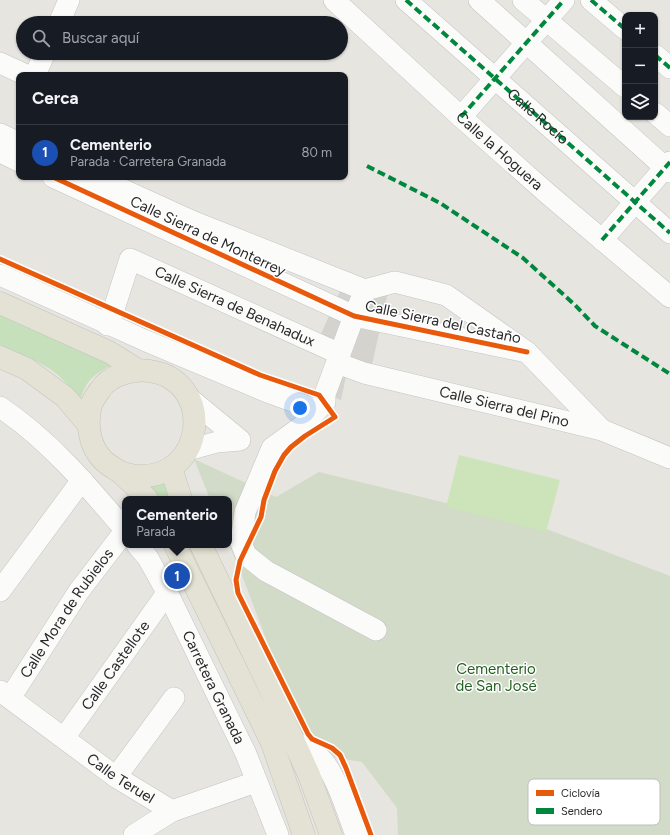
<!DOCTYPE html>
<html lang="es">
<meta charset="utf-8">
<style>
:root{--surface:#171b24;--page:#242831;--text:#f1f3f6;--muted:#9ea1a6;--line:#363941;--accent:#d93025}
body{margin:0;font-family:Figtree,sans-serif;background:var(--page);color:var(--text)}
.controls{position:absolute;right:12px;top:12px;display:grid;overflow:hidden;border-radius:8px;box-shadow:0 1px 3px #0004}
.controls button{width:36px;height:36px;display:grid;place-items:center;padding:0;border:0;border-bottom:1px solid var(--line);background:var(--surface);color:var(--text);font:20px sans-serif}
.you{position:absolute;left:300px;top:408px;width:14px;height:14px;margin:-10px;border:3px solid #fff;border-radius:50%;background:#1a73e8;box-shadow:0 0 0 6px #1a73e833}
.badge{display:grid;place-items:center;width:26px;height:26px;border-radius:50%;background:var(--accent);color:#fff;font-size:13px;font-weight:700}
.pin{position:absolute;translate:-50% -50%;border:2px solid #fff;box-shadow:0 1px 4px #0006}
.popup{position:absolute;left:122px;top:496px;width:110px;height:52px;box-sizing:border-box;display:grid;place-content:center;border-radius:8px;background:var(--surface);filter:drop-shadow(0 1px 3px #0005);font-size:13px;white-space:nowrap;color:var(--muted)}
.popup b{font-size:15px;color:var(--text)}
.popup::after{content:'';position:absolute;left:50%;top:100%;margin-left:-8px;border:8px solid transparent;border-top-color:var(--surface)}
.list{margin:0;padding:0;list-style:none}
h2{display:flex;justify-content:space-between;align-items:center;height:52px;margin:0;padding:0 16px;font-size:17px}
h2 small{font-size:13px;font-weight:400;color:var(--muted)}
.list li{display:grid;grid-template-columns:26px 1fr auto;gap:12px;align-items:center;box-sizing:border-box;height:56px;padding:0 16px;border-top:1px solid var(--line)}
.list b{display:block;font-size:15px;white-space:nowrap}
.list p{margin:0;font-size:13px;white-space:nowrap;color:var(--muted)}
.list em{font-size:13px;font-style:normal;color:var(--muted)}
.icon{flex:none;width:22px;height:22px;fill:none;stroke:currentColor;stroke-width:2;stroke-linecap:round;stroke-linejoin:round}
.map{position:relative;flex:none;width:670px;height:835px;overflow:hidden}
.search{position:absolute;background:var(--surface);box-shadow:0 1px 3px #0004;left:16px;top:16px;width:332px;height:44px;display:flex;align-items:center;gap:10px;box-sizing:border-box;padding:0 14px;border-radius:22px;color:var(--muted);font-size:15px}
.panel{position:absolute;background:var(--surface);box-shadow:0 1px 3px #0004;left:16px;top:72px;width:332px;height:108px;border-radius:8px}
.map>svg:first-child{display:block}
</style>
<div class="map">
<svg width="670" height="835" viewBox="0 0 670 835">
<rect width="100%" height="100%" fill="#e6e5e0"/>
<!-- green -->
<g fill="#c5e0bb">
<path d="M0 312 114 364C94 374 87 379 80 400 73 391 66 382 58 375 43 362 18 353 0 345Z"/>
<path d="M171 468 181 499H147L138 476Z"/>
</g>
<!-- cemetery -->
<path fill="#d1dbc8" d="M194 459 276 497 319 472 536 525 670 576V835H398L397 808 362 762 309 753 245 583 229 544V499H210Z"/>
<!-- pitch -->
<path fill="#cde4ba" d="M459 455 560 480 546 532 446 507Z"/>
<!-- plaza -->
<path fill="#d5d3ce" d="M344 282 390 283 370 374 348 367 341 400 325 394 340 354 317 343Z"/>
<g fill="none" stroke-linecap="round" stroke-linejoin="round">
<defs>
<g id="minor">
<path id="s1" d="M334 0 461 117 548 194 670 297"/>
<path id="s2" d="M406 0 670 233"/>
<path d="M479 0 670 172"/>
<path d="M523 0 625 87"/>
<path d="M591 0 625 29"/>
<path d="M59 23 69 0"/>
<path d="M655 55 670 68"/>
<path d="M0 63 26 75"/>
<path d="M35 75 45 53"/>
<path d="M655 113 670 126"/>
<path d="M461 117 564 0"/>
<path d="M0 134 19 143"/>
<path d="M0 152 19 161"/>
<path d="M53 177 354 316 527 352"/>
<path d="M95 177 194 222 365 290"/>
<path d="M602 240 670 162"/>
<path d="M0 275 144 340 270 393 317 410"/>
<path d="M365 290 354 316 325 394V402L301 427 272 448 245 512 241 543 246 555 266 571 376 630"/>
<path d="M365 290 395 282 446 295 527 352 602 430"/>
<path id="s3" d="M107 325 114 309 130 259 340 354"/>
<path id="s4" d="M337 363 364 373 602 430 670 458"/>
<path d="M0 407C49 440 87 485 125 530"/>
<path d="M188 450 217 442 240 440 189 398"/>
<path id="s5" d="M137 545 148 558 169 596 246 754 278 835"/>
<path d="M0 591 82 480"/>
<path id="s6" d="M0 691 116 777 172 811"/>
<path id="s7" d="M10 698 79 591 125 531"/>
<path id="s8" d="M64 738 167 593"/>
<path d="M294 742C302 747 314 752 321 759 336 773 348 815 356 835"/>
<path d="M116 777 174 698"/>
<path d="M134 835 172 811 256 782"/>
</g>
<g id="major">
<path d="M0 303 109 352 138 370"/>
<path d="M0 357 27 369 65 397 88 424"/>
<path d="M171 468 181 499"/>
<path d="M120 472C126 474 132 476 138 476 207 479 215 379 149 371 133 369 109 375 100 390 97 394 93 400 91 405 86 424 89 447 104 461 109 466 116 469 121 473 130 481 139 490 147 499"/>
<path d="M175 545 272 743 304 835"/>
<path d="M201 545 267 682 309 775 331 835"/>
</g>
</defs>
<!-- minor casing -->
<use href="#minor" stroke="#c5c4c5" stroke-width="22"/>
<!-- major casing -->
<use href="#major" stroke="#c3c3c1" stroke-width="23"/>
<!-- minor -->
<use href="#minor" stroke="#fbfbfa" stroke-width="21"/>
<!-- major -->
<use href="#major" stroke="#e4e2d4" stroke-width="22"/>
<!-- quiet -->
<g stroke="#00873e" stroke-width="4" stroke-dasharray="8 4" stroke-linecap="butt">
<path d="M406 0 670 233"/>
<path d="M591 0 625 29"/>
<path d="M655 55 670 68"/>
<path d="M461 117 564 0"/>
<path d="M367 166 440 203 523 258 575 305 595 326 670 374"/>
<path d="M602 240 670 162"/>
</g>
<defs>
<g id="cycleway">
<path d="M53 177 354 316 527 352"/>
<path d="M0 259 260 375 319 395 335 417 305 436 291 447 284 455 275 471 264 500 261 517 240 561 236 580 238 593 308 734 312 739 332 748 340 755 346 768 371 835"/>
</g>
</defs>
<!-- cycleway casing -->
<use href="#cycleway" stroke="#fff" stroke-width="8"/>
<!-- cycleway -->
<use href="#cycleway" stroke="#e8590c" stroke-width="5"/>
</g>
<g text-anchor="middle" stroke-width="3" stroke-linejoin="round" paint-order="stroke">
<!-- street labels -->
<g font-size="15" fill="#292929" stroke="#fff">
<text dy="5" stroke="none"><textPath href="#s2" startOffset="176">Calle Rocío</textPath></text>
<text dy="5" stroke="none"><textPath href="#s1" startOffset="224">Calle la Hoguera</textPath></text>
<text transform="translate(208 236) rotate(25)" y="5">Calle Sierra de Monterrey</text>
<text dy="5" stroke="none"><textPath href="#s3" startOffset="185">Calle Sierra de Benahadux</textPath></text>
<text transform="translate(443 322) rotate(12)" y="5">Calle Sierra del Castaño</text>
<text dy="5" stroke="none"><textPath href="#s4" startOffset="173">Calle Sierra del Pino</textPath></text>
<text dy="5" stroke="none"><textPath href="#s7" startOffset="102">Calle Mora de Rubielos</textPath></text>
<text dy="5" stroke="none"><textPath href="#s8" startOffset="89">Calle Castellote</textPath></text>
<text dy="5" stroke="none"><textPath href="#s5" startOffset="162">Carretera Granada</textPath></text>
<text dy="5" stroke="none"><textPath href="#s6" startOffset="149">Calle Teruel</textPath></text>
</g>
<!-- park labels -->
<g font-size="15" fill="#246020" stroke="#fff">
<text x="496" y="674">Cementerio<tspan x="496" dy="17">de San José</tspan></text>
</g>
</g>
<!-- legend -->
<rect x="528" y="779" width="132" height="46" rx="6" fill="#fff" stroke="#bfbfbf" stroke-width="1"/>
<rect x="536" y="790" width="18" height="6" fill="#e8590c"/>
<rect x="536" y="808" width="18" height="6" fill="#00873e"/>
<g font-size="11" fill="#292929">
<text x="561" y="797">Ciclovía</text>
<text x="561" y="815">Sendero</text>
</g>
</svg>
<div class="controls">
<button>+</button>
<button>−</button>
<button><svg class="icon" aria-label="layers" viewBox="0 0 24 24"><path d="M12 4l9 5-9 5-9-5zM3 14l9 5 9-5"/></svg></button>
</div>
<div class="you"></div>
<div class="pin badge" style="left:177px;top:576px;background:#1a4fb4">1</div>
<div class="popup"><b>Cementerio</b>Parada</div>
<div class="search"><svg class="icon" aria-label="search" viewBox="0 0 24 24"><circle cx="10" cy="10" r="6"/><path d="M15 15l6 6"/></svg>Buscar aquí</div>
<section class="panel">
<h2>Cerca<small></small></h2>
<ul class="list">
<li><span class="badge" style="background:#1a4fb4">1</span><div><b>Cementerio</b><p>Parada · Carretera Granada</p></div><em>80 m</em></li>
</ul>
</section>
</div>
